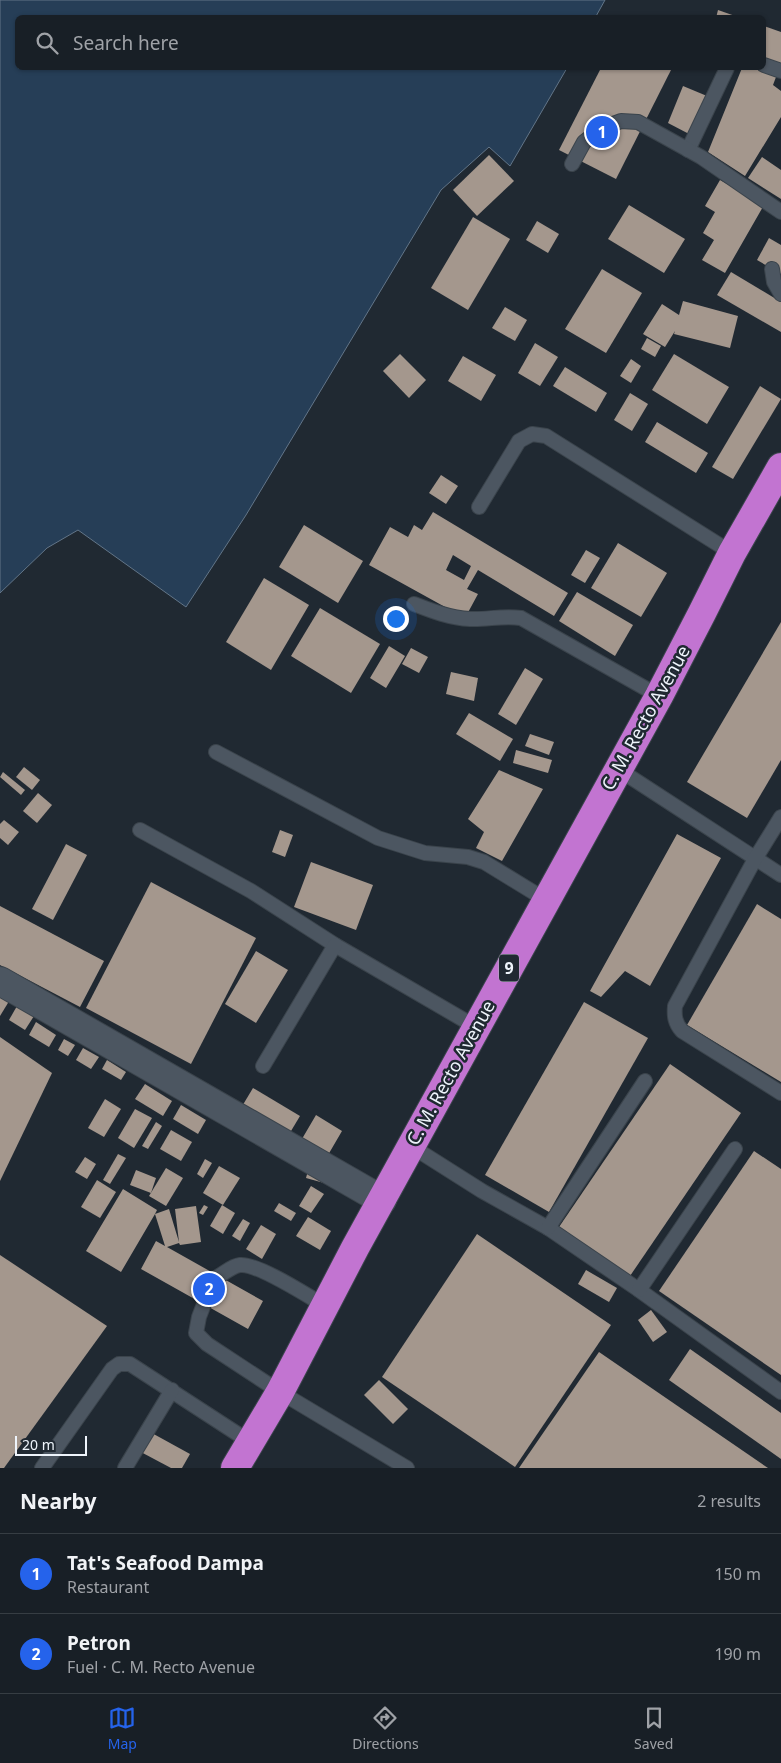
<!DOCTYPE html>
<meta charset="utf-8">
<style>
:root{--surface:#181f26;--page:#21272e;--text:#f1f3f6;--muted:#9fa2a7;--line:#363d43;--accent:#2563eb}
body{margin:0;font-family:"Noto Sans",sans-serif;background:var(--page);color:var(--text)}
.scale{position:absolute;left:15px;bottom:12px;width:72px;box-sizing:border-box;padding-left:5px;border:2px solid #eef4fb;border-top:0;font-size:14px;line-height:18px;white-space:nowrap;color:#eef4fb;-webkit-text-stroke:4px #202932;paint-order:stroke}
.you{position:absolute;left:395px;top:618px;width:18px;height:18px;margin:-12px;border:4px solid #fff;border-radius:50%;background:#1a73e8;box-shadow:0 0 0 8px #1a73e833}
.badge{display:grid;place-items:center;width:32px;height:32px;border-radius:50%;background:var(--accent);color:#fff;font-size:16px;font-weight:700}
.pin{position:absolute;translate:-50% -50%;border:2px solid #fff;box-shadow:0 1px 5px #0006}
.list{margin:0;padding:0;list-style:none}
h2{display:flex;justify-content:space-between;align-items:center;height:65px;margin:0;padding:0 20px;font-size:21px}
h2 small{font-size:16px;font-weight:400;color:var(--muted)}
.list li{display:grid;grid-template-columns:32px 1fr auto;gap:15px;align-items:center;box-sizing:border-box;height:80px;padding:0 20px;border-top:1px solid var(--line)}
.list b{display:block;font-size:19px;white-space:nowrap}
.list p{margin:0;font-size:16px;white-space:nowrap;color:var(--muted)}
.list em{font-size:16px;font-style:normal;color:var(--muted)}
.icon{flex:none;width:28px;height:28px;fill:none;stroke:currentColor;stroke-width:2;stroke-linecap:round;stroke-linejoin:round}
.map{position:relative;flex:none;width:781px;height:1468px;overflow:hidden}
.search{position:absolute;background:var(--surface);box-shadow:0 1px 4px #0004;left:15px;right:15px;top:15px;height:55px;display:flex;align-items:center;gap:12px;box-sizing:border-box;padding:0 18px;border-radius:8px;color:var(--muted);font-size:19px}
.sheet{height:225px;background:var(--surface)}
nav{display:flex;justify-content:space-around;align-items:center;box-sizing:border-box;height:70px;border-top:1px solid var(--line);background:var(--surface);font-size:14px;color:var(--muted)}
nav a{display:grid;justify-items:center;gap:2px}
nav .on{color:var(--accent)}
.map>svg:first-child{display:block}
</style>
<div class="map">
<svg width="781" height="1468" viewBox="0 0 781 1468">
<rect width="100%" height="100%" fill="#202932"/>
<!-- water -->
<path fill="#263e57" stroke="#627588" d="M0 0H605L595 18H18V68H567L510 166 489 147 441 190 246 515 186 607 78 530 47 548 0 593Z"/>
<!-- building -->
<g fill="#a4978d" fill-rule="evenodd">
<path d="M718 10 738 17V18H716Z"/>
<path d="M764 26 781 32V64L764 58Z"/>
<path d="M601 68H672L616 179 559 150Z"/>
<path d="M742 68H753L776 77 773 85 781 91V117L745 176 708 152Z"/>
<path d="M683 86 707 96 691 135 668 123Z"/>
<path d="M489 155 514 181 477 216 453 190Z"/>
<path d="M762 157 781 170V199L748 178Z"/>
<path d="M720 180 764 205 725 273 702 260 714 240 703 233 715 212 705 206Z"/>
<path d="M629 205 685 239 664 273 608 239Z"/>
<path d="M473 217 510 239 468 310 431 288Z"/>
<path d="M537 221 559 234 548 253 526 240Z"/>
<path d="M769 238 781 245V274L757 260Z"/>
<path d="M602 269 642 293 606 353 565 329Z"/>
<path d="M731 272 781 302V332L717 295Z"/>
<path d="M683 301 738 316 730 348 674 334 675 331 665 347 643 334 662 304 679 315Z"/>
<path d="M505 307 527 320 515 341 492 328Z"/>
<path d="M647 338 661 346 655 357 641 349Z"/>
<path d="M535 343 558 357 540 386 518 373Z"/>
<path d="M400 354 426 380 409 398 383 371Z"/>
<path d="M674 354 729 387 707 424 652 390Z"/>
<path d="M463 356 496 375 481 401 448 381Z"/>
<path d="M631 359 641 366 631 383 620 376Z"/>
<path d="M565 367 607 393 596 412 553 386Z"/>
<path d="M760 386 781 399 733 479 712 467Z"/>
<path d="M630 393 648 404 632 431 614 420Z"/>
<path d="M657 422 708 453 696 473 645 442Z"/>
<path d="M441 475 458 486 446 504 429 493Z"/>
<path d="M433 512 568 593 554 616 478 570 467 589 478 594 465 618 369 565 390 527 408 537 414 525 422 530ZM453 555 471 566 464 580 446 570Z"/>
<path d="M304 525 363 561 338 603 279 567Z"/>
<path d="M618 543 667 573 641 617 591 588Z"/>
<path d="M586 550 600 558 585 583 571 575Z"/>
<path d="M264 578 309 605 271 670 226 642Z"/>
<path d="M577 592 633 625 615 656 559 621Z"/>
<path d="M320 608 380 644 351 693 291 656Z"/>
<path d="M781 622V760L747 818 687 782Z"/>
<path d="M389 646 405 656 386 688 370 678Z"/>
<path d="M411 648 428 657 419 673 402 664Z"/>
<path d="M525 668 543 679 516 725 498 714Z"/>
<path d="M451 672 478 678 474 701 446 694Z"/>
<path d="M469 713 513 739 500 761 456 734Z"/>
<path d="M530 734 554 742 549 755 525 746Z"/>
<path d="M516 750 552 760 548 773 513 763Z"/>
<path d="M24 767 40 780 32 790 16 777Z"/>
<path d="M499 770 543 789 502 861 476 848 484 832 468 819Z"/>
<path d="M3 772 25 790 21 795 0 777Z"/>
<path d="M38 793 52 805 37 823 23 811Z"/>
<path d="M4 820 19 832 8 845 0 838V824Z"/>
<path d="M280 830 293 835 285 857 272 852Z"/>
<path d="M677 834 721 858 650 986 625 971 601 997 590 991Z"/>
<path d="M66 844 87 855 53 920 32 909Z"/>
<path d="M311 862 373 885 356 930 294 907Z"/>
<path d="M151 882 256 938 191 1064 86 1008Z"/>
<path d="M757 904 781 919V1082L687 1025Z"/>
<path d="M0 906 104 961 80 1007 0 965Z"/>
<path d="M256 951 288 970 256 1023 225 1004Z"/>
<path d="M0 991 11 998 0 1016Z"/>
<path d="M584 1002 648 1038 549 1212 485 1175Z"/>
<path d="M17 1006 34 1016 25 1030 9 1020Z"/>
<path d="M36 1022 56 1035 49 1047 29 1035Z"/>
<path d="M0 1037 52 1073 0 1181Z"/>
<path d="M64 1039 75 1045 68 1056 58 1050Z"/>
<path d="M83 1048 99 1057 91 1069 76 1060Z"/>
<path d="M107 1060 126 1072 121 1080 102 1069Z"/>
<path d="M670 1064 741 1113 630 1276 559 1227Z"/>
<path d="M145 1084 172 1101 163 1116 135 1099Z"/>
<path d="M253 1088 300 1116 288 1136 241 1108Z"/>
<path d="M105 1099 121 1109 104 1137 88 1128Z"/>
<path d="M181 1105 206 1120 198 1134 173 1119Z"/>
<path d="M135 1109 152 1118 134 1148 118 1138Z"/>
<path d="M316 1115 342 1131 328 1155 332 1156 324 1183 306 1178 313 1152 299 1144Z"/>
<path d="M156 1122 162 1126 148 1149 142 1146Z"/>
<path d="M171 1130 192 1142 181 1161 160 1149Z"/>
<path d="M754 1151 781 1169V1375L659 1291Z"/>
<path d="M118 1154 126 1158 110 1184 103 1180Z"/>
<path d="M85 1157 96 1164 87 1179 75 1172Z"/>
<path d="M205 1159 212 1163 203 1178 197 1174Z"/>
<path d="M219 1166 240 1178 223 1205 203 1193Z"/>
<path d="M166 1168 183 1178 166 1206 149 1196Z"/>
<path d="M136 1170 156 1178 151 1193 130 1185Z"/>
<path d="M97 1180 116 1192 100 1218 81 1207Z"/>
<path d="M311 1186 324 1194 311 1213 299 1206Z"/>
<path d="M123 1189 157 1210 155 1214 169 1209 179 1242 175 1209 196 1206 201 1242 180 1245 179 1243 167 1247 263 1301 248 1329 141 1269 156 1241 165 1246 155 1214 121 1272 86 1251Z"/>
<path d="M279 1203 296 1213 291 1221 274 1211Z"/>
<path d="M204 1205 208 1207 203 1215 199 1213Z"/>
<path d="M222 1205 235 1213 223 1234 210 1226Z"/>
<path d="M308 1217 331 1231 320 1250 296 1236Z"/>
<path d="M243 1219 250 1223 240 1241 232 1236Z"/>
<path d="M261 1225 276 1234 262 1259 246 1249Z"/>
<path d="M477 1234 611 1325 515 1467 382 1377Z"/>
<path d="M0 1255 107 1326 4 1468H0Z"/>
<path d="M586 1270 617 1288 609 1302 578 1284Z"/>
<path d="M651 1310 667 1332 653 1342 638 1320Z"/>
<path d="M690 1349 781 1413V1459L669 1380Z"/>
<path d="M599 1352 768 1468H519Z"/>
<path d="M379 1380 408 1409 393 1424 364 1395Z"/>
<path d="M150 1432 190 1454 182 1468H171L139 1451Z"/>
</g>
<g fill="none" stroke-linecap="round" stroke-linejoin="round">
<defs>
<g id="lane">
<path d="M764 65 781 71"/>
<path d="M688 150 727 68"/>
<path d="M572 164 584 142 602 128 621 121 638 122 701 157 781 212"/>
<path d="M772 269 774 282 781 294"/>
<path d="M479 507 519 441 532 434 546 436 732 553"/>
<path d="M414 604C432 611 450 618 470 619 487 620 503 615 521 618L659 696"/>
<path d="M216 752 378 838 425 853 468 857 484 862 546 900"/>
<path d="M618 769 781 875"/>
<path d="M781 817 755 859 675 1006C674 1016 675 1023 682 1031L781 1093"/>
<path d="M140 830 251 891 335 945 476 1027"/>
<path d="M263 1066 335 945"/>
<path d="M411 1146 482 1191 548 1228 639 1290 781 1392"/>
<path d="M548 1228 645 1081"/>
<path d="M219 1276C226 1272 232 1266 240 1265 257 1263 308 1296 325 1306"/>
<path d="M639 1290 735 1149"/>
<path d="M204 1304 199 1317 196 1333 207 1344 280 1392 407 1468"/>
<path d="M42 1468 112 1369 119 1364H130L250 1442"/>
<path d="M125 1468 172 1390"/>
</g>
<path id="street" d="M0 981 382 1200"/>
<path id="highway" d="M235 1468 280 1392 355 1248 659 696 702 613 732 553 781 467"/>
</defs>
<!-- lane casing -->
<use href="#lane" stroke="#3b444c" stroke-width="16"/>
<!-- street casing -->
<use href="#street" stroke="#3b444c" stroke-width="30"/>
<!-- highway casing -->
<use href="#highway" stroke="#3b444c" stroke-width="30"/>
<!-- lane -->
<use href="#lane" stroke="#4c5661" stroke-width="14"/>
<!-- street -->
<use href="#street" stroke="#4c5661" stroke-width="28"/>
<!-- highway -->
<use href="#highway" stroke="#c274d1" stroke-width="28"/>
</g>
<g text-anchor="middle" stroke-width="5" stroke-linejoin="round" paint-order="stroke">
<!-- shield labels -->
<rect fill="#202932" stroke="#b0b7bf" stroke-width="1" x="499" y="954.5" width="20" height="27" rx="4"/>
<g font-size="16" font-weight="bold" fill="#eef4fb">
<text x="509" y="974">9</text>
</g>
<!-- street labels -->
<g font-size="18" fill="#eef4fb" stroke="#202932">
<text transform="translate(646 718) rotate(-61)" y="6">C. M. Recto Avenue</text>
<text transform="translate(451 1073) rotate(-61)" y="6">C. M. Recto Avenue</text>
</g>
</g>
</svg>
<div class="scale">20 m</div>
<div class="you"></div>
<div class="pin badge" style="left:602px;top:132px">1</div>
<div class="pin badge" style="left:209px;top:1289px">2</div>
<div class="search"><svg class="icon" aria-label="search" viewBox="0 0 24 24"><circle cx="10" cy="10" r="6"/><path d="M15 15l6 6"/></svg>Search here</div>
</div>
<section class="sheet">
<h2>Nearby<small>2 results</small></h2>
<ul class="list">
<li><span class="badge">1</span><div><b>Tat's Seafood Dampa</b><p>Restaurant</p></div><em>150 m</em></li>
<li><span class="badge">2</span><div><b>Petron</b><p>Fuel · C. M. Recto Avenue</p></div><em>190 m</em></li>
</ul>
</section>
<nav>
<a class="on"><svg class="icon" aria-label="map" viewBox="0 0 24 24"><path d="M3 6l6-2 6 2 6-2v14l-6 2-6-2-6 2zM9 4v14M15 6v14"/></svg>Map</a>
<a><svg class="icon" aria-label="directions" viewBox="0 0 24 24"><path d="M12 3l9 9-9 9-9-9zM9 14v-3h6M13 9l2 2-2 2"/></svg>Directions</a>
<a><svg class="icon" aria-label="saved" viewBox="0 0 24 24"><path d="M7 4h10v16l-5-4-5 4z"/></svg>Saved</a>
</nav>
